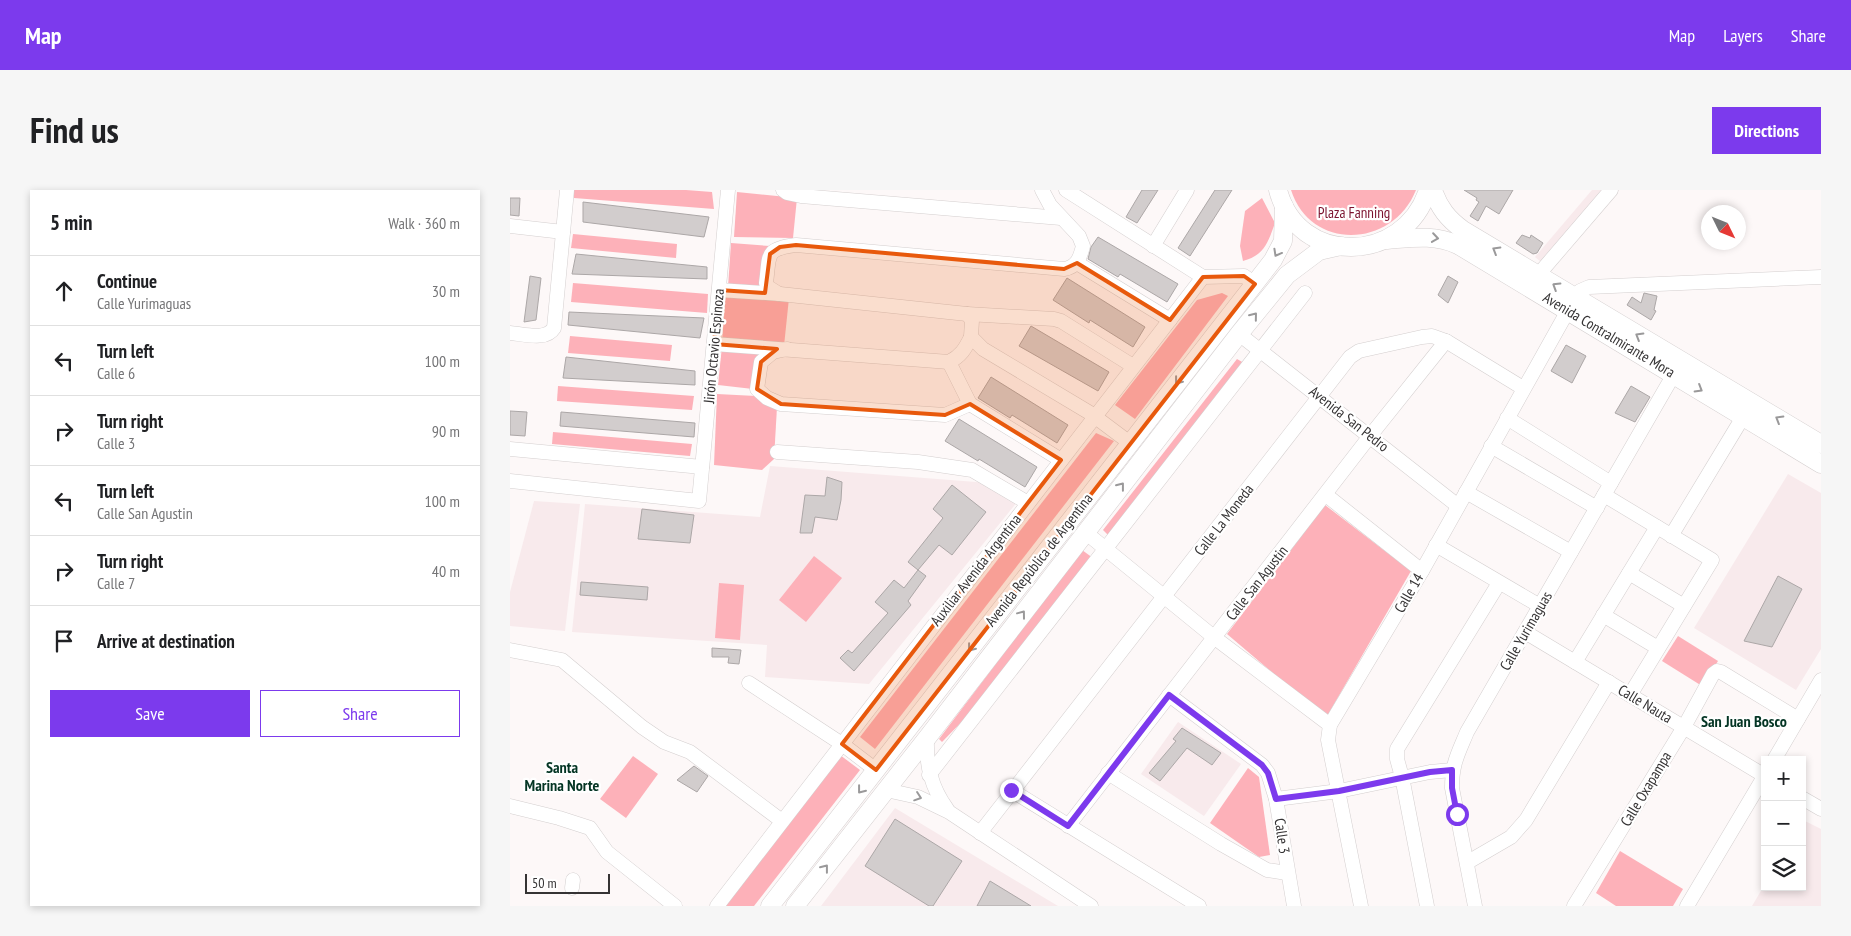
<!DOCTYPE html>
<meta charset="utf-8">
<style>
:root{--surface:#fff;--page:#f6f6f6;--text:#202124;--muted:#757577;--line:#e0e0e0;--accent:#7c3aed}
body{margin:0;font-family:"PT Sans Narrow",sans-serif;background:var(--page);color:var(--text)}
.controls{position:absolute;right:15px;bottom:15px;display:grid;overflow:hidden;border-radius:0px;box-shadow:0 2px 8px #0003}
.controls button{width:45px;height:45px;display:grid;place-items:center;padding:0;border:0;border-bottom:1px solid var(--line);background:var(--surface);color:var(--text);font:25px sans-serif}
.compass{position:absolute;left:1191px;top:15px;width:45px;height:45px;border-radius:50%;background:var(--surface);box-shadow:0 2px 8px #0003;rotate:133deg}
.scale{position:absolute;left:15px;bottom:12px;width:85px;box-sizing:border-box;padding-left:5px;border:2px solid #353334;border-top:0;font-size:14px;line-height:18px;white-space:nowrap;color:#353334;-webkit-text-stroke:4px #fff;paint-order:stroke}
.stop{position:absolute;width:15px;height:15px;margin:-11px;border:4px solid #7c3aed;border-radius:50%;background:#fff}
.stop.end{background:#7c3aed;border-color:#fff;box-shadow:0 1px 5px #0008}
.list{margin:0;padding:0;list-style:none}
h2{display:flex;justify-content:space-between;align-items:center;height:65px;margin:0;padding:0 20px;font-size:21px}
h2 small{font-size:16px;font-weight:400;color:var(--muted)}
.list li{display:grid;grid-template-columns:32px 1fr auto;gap:15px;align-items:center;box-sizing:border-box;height:70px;padding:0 20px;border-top:1px solid var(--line)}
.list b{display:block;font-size:19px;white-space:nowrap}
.list p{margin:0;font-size:16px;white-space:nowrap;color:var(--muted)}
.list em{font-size:16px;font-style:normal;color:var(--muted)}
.actions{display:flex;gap:10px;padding:15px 20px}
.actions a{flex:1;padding:11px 0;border:1px solid var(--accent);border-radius:0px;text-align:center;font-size:18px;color:var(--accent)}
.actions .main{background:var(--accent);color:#fff}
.icon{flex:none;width:28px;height:28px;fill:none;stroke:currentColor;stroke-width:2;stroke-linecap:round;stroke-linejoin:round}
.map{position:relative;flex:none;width:1311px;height:716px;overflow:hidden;border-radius:0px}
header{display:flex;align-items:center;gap:30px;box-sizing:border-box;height:70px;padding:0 25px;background:var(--accent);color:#fff}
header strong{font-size:24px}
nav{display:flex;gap:28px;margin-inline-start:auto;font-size:18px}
.intro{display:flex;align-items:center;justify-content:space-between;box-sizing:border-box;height:120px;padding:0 30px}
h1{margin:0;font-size:35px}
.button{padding:12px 22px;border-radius:0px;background:var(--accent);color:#fff;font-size:18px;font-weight:700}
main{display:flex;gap:30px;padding:0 30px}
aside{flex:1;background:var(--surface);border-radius:0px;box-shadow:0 2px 8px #0003}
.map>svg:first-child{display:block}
</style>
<header>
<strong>Map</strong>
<nav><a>Map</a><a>Layers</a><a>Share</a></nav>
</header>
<div class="intro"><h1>Find us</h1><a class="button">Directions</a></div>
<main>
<aside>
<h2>5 min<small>Walk · 360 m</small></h2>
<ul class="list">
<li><svg class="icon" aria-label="ahead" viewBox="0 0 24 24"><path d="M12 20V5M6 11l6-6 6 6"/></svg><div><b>Continue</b><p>Calle Yurimaguas</p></div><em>30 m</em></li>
<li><svg class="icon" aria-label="left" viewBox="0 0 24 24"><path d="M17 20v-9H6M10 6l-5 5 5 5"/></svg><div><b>Turn left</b><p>Calle 6</p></div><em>100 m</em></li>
<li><svg class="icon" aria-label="right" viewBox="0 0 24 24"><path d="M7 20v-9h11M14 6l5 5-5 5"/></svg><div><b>Turn right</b><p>Calle 3</p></div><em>90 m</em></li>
<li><svg class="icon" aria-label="left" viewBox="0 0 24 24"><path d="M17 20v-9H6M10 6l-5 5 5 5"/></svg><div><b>Turn left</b><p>Calle San Agustin</p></div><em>100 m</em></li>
<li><svg class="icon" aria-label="right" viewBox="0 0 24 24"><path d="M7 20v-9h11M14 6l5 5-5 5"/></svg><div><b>Turn right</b><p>Calle 7</p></div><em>40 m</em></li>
<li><svg class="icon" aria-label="arrive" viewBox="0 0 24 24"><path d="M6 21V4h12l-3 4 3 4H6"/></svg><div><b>Arrive at destination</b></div></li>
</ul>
<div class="actions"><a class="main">Save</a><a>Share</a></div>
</aside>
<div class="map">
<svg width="1311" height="716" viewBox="0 0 1311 716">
<rect width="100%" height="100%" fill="#fdf8f8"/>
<!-- built -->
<g fill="#f8eaec">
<path d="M1082 0H1109L1041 80 1025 67Z"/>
<path d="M260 276 479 293 508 311 359 494 255 487 257 455 62 442 75 314 250 327Z"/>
<path d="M1278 284 1311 303V459L1286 500 1184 438Z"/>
<path d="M24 311 70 314 55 441 0 436V402Z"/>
<path d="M668 532 731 574 694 626 631 584Z"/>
<path d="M385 618 548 716H311Z"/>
<path d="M1293 630 1311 639V716H1242L1255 694V697H1292Z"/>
</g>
<!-- green -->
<g fill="#fdb1b9">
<path d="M64 0H176L202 2 204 19 64 8Z"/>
<path d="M781 0H906C883 58 801 62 781 0Z"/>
<path d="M227 2 287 8 283 48 224 47Z"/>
<path d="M752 8 765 33C758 52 755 65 733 71L730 56 735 21Z"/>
<path d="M63 44 167 54 166 68 61 58Z"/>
<path d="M221 53 260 56 254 100 218 97Z"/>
<path d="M63 93 198 104 197 123 61 112Z"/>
<path d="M216 103 279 108 274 156 212 151Z"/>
<path d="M712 103 718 106 625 229 605 215 687 110Z"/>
<path d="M60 146 162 155 160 171 58 163Z"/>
<path d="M212 156 259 161 243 199 208 195Z"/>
<path d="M727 169 734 173 599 346 593 340Z"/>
<path d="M48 196 184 206 182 220 47 211Z"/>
<path d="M207 204 246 206 267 217 264 269 252 280 204 275Z"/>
<path d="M43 242 182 254 180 266 42 254Z"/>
<path d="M586 243 604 251 365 559 350 547Z"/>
<path d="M815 315 901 381 816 528 717 444Z"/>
<path d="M572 360 583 368 471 512 432 552 429 549Z"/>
<path d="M304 366 332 388 296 432 269 410Z"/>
<path d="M209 393 234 395 230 450 205 448Z"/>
<path d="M1168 446 1208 471 1192 496 1152 471Z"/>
<path d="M330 565 350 580 244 716H214Z"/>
<path d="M123 566 148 584 116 628 90 609Z"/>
<path d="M738 578 749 587 760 665 749 667 700 633Z"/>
<path d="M1110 661 1173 699 1163 716H1106L1086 703Z"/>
</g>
<!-- building -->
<g fill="#d2cdcd" stroke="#aca7a7">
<path d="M632 0H648L627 33 616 27Z"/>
<path d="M705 0H722L680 66 668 58Z"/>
<path d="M954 0H1003L989 24 976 16 968 31 960 26 969 12 966 10 967 8Z"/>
<path d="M0 8H10L9 26 0 25Z"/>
<path d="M73 12 199 27 194 47 73 32Z"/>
<path d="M1012 45 1020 48 1021 45 1033 53 1027 63 1023 64 1006 53Z"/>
<path d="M588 47 668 94 657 112 610 84 608 87 578 69 581 57Z"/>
<path d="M66 64 197 77V89L62 84Z"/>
<path d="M20 86 31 88 26 130 14 132Z"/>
<path d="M938 86 948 92 938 113 928 105Z"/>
<path d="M557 88 635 137 623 157 580 130 579 133 543 110Z"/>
<path d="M1134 103 1147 106 1144 120 1146 121 1141 130 1117 115 1122 107 1131 113Z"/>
<path d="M59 122 194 128 190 148 58 135Z"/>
<path d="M521 136 599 182 588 201 509 156Z"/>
<path d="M1056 155 1076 166 1062 193 1041 181Z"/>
<path d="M56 167 185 181V195L53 188Z"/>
<path d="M481 187 558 235 547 253 502 225 500 228 468 208Z"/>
<path d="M1121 196 1140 207 1125 232 1105 223Z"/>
<path d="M0 221 17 222 15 246 0 245Z"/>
<path d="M51 222 185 233 184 247 50 236Z"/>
<path d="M449 229 527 277 515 297 469 269 468 271 435 251Z"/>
<path d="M317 287 332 292 331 310 327 330 305 327 302 343H290L295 305 315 306Z"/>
<path d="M442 295 476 322 442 365 429 355 408 380 398 372 433 328 423 319Z"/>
<path d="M132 319 184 325 180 353 128 349Z"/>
<path d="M408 380 416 386 398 411 401 415 344 481 330 468 338 460 342 463 378 423 365 412 384 390 394 398Z"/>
<path d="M1268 386 1292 399 1262 457 1234 451Z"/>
<path d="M71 392 138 397 137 410 70 405Z"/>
<path d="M202 458 231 460 229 474 218 473 219 467H202Z"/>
<path d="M672 538 711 563 702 575 677 558 650 591 639 583 666 551 663 549Z"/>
<path d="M184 576 198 586 187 602 167 590Z"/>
<path d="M385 629 452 671 423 716H419L355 676Z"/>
<path d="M480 691 521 716H467Z"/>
</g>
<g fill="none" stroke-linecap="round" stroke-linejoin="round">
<defs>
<g id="minor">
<path d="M273 0 277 3 291 6 551 28"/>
<path d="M556 0 693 87"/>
<path d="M0 36 53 42"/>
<path d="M643 56 677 0"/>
<path d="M567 73 660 130"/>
<path d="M1028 85 1101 0"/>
<path d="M209 100 270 104 457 124 462 130 461 147 473 159 580 223 620 253"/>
<path d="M269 104 258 97 256 93C260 65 254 59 286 55L554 79C567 77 570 68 573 56L569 46 540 15 532 0"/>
<path d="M457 124 544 129 551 131 623 176"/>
<path d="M0 143C14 144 36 151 44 138L57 0"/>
<path d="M729 144 948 316"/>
<path d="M204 154 439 172C451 166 455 159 461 147"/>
<path d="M277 159 263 162 251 172 247 199 257 208 271 214 435 225 460 214"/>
<path d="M439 172 460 214 551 270"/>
<path d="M997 228 1101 293"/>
<path d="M981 256 1087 318"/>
<path d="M0 259 192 277"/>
<path d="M267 262 408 272 462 280 518 313"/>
<path d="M0 291 189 311 218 0"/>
<path d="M956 302 1061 362"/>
<path d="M816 305 912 381"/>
<path d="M1094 305 1202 370 1120 505"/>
<path d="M575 342 705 448 820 535"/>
<path d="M1161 346 1233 227"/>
<path d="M926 355 1030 416"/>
<path d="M1119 383 1174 416"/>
<path d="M1093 425 1148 458"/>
<path d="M1015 442 1255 586"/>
<path d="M0 460 52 470 132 537 154 552 180 562 272 631"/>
<path d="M1065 472 1147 337"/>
<path d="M239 493 332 554 366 580"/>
<path d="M659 505 752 575 758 583 766 609 784 716"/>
<path d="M417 548C416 575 421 597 437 619"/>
<path d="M1264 570 1311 490"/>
<path d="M598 583 711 654 757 680 777 683"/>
<path d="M419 585 795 103"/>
<path d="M376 600 408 607 439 622 581 716"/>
<path d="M501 600 689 716"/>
<path d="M1292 608 1311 619"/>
<path d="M766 609 829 601 920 582 942 580"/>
<path d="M0 616 49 628 80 638 97 662 165 716"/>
<path d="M558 636 860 246 936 151"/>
<path d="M470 643 840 167 849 161 912 147 922 146 936 151 1013 198"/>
<path d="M958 672 1001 647 1016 630 1099 492"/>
<path d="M62 698 63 690"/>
<path d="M207 716 693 87 734 86 745 94"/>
<path d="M851 716 818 550 820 535 912 381 1065 108 1070 101 1079 97 1311 87"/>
<path d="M917 716 892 587 887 569V559L989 393"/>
<path d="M965 716 942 598C942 573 948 564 957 542L1164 184"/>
<path d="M1064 716 1174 537 1203 484 1207 481 1211 482 1288 529"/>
<path d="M1177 716 1255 585"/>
</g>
<g id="major">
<path d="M768 0C788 77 894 75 918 0"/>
<path d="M923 0C929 18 938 29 953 40L1311 254"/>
<path d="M877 50C902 48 924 44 948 55L1311 274"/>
<path d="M260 716 763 70 773 51 774 16"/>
<path d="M285 716 417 548 729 144 777 85 809 61 831 56"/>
</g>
</defs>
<!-- minor casing -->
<use href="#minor" stroke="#d4cfcf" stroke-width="15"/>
<!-- major casing -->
<use href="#major" stroke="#d4cfcf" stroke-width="19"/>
<!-- minor -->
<use href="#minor" stroke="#fff" stroke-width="14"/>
<!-- major -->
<use href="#major" stroke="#fff" stroke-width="18"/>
</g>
<!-- one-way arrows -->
<defs><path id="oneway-chevron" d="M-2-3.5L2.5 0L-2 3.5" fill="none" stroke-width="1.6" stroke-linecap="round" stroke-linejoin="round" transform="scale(1.25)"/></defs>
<g stroke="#9a999a">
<use href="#oneway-chevron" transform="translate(925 48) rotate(8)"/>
<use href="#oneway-chevron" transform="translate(986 60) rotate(-149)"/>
<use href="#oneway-chevron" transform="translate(767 63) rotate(119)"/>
<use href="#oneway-chevron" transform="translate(1046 96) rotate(-148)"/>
<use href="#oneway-chevron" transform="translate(744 126) rotate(-51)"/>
<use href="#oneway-chevron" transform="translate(1129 146) rotate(-149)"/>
<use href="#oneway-chevron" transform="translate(668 191) rotate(128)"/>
<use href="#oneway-chevron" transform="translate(1189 199) rotate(31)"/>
<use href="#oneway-chevron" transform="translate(1269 229) rotate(-149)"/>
<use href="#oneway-chevron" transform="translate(611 296) rotate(-52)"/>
<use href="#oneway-chevron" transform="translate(512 424) rotate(-53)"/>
<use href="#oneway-chevron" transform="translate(461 458) rotate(128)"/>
<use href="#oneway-chevron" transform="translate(351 600) rotate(128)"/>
<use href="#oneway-chevron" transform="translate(408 607) rotate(19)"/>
<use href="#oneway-chevron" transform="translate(315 678) rotate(-52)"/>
</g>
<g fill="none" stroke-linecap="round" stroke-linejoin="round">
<!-- route -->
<path stroke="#7c3aed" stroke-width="6" d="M501 600 558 636 659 505 752 575 758 583 766 609 829 601 920 582 942 580V598L947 624"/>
</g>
<!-- marked area -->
<path fill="#e8590c" fill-opacity="0.2" stroke="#e8590c" stroke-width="4" stroke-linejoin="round" d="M286 55 554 79 567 73 660 130 693 87 734 86 745 94 366 580 332 554 551 270 460 214 435 225 271 214 247 199 251 172 267 159 204 154 209 100 255 103 260 64 270 57Z"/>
<g text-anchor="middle" stroke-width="4.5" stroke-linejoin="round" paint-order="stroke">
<!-- park labels -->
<g font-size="15" fill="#7c132f" stroke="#fff">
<text x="844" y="28">Plaza Fanning</text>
</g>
<!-- street labels -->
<g font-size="15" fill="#353334" stroke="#fff">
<text transform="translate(1099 145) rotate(31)" y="5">Avenida Contralmirante Mora</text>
<text transform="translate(204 156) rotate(-85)" y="5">Jirón Octavio Espinoza</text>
<text transform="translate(839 229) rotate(38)" y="5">Avenida San Pedro</text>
<text transform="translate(714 330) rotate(-52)" y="5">Calle La Moneda</text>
<text transform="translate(529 370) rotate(-52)" y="5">Avenida República de Argentina</text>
<text transform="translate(466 380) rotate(-52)" y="5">Auxiliar Avenida Argentina</text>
<text transform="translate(747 393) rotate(-52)" y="5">Calle San Agustin</text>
<text transform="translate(899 403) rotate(-60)" y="5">Calle 14</text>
<text transform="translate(1016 441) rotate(-60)" y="5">Calle Yurimaguas</text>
<text transform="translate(1135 514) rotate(31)" y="5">Calle Nauta</text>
<text transform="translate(1136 599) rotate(-59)" y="5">Calle Oxapampa</text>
<text transform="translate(772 646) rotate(82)" y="5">Calle 3</text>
</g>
<!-- neighbourhood labels -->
<g font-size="16" font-weight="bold" fill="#043524" stroke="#fff">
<text x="1234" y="537">San Juan Bosco</text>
<text x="52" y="583">Santa<tspan x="52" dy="18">Marina Norte</tspan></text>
</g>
</g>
</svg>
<div class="controls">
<button>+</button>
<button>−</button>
<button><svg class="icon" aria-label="layers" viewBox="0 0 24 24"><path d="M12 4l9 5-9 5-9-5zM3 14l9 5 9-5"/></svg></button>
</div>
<svg class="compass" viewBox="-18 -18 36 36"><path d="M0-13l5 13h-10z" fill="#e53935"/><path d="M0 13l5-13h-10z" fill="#757577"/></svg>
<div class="scale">50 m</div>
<div class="stop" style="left:947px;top:624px"></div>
<div class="stop end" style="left:501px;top:600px"></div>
</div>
</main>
